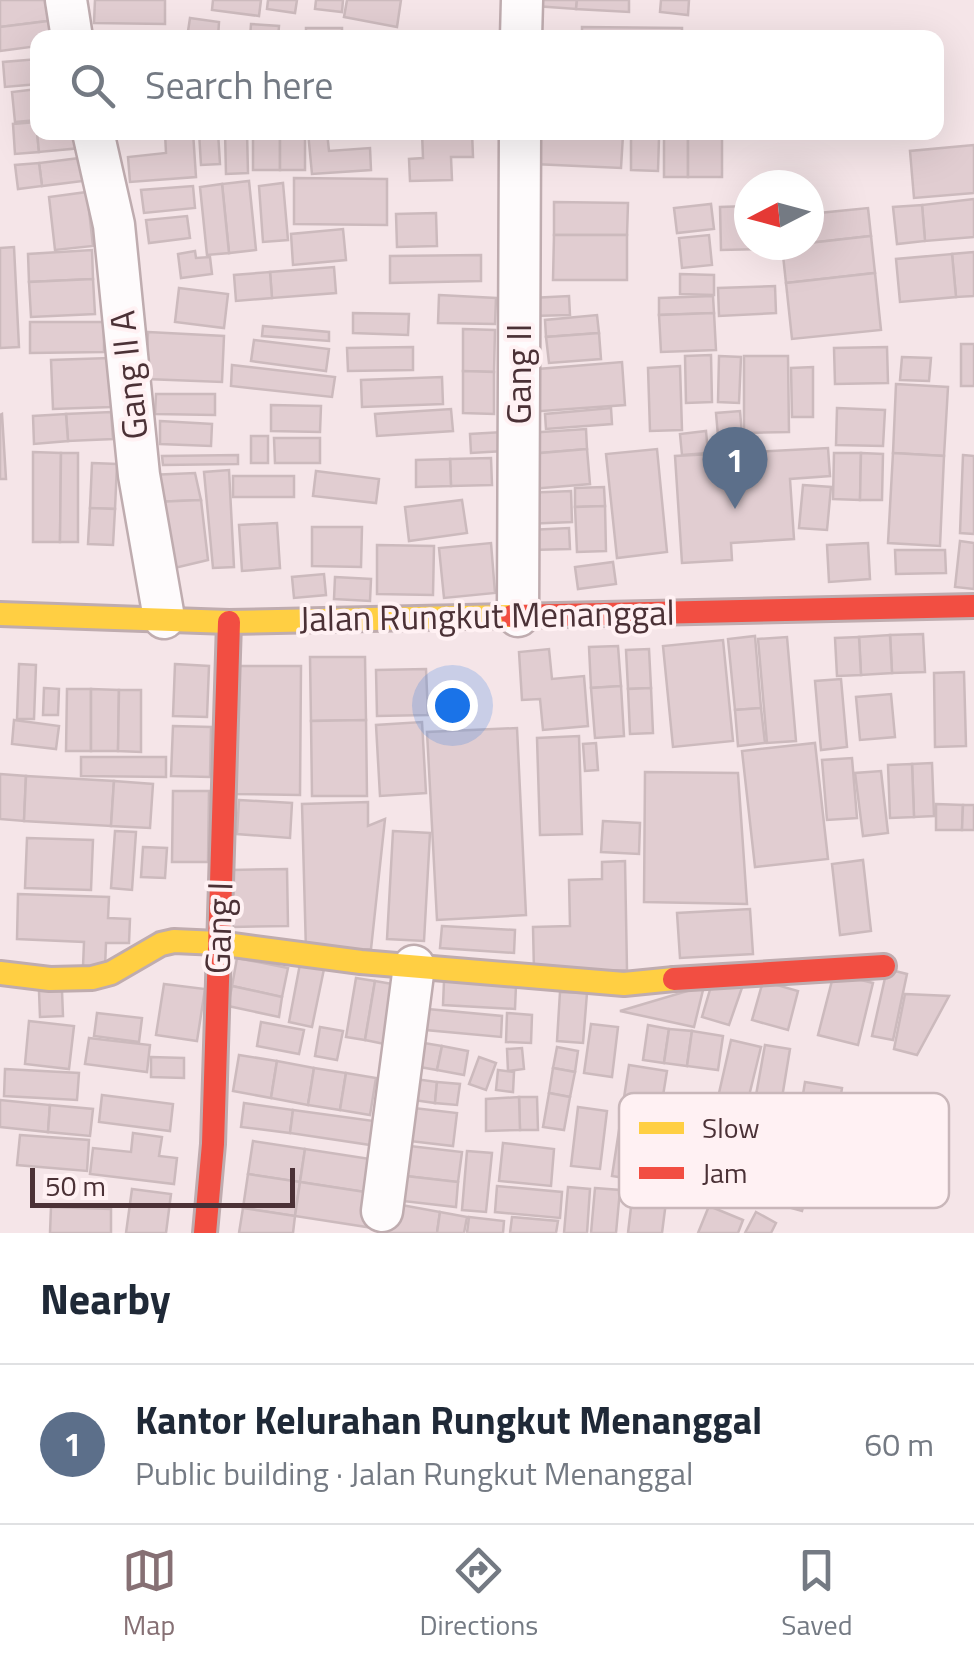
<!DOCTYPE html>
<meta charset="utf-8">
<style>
:root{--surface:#fff;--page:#f2f2f3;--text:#1f2937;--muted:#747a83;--line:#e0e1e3;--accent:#867074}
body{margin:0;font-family:"Titillium Web",sans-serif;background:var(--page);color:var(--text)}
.compass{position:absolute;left:734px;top:170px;width:90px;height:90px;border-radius:50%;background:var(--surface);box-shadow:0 10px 40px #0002;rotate:264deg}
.scale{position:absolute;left:30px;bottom:25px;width:265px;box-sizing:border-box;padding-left:10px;border:5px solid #4b3136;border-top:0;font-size:28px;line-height:35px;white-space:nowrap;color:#4b3136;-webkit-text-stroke:8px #fff1f3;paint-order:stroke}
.you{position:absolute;left:452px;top:705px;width:35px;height:35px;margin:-25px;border:8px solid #fff;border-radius:50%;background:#1a73e8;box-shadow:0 0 0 15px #1a73e833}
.badge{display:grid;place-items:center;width:65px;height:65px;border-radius:50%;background:var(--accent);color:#fff;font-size:32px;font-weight:700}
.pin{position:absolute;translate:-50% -82px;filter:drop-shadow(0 2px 5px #0008)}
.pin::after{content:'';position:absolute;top:52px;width:35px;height:30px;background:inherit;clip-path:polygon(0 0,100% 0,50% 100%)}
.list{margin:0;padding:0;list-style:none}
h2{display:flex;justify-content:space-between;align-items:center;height:130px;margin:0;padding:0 40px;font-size:42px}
h2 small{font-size:32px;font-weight:400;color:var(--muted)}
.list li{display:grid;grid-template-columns:65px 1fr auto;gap:30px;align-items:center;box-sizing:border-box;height:160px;padding:0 40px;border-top:2px solid var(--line)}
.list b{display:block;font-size:38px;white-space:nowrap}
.list p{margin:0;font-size:32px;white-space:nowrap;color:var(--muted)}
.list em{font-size:32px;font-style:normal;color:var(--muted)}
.icon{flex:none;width:55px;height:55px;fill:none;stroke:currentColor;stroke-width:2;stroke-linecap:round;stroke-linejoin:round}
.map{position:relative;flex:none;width:974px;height:1233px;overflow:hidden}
.search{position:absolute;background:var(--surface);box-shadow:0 10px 40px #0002;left:30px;right:30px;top:30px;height:110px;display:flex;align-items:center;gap:25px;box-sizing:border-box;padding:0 35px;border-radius:20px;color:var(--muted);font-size:38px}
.sheet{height:290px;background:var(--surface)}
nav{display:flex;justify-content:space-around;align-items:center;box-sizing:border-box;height:140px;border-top:2px solid var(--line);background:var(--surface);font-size:28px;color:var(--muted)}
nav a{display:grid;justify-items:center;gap:5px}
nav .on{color:var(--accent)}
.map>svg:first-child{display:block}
</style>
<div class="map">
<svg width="974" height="1233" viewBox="0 0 974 1233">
<rect width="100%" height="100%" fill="#f5e5e8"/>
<!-- building -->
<g fill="#e1cdd1" stroke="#ccbabd" stroke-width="2.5">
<path d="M0 0H54L56 20 0 27Z"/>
<path d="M95 0H165V24L94 23Z"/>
<path d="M213 0H261L259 16 212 10Z"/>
<path d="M268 0H297L295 13 267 9Z"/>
<path d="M316 0H343L342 12 315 9Z"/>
<path d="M347 0H401L397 27 344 17Z"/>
<path d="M535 0H577L576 9 535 6Z"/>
<path d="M577 0H629V12L576 9Z"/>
<path d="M661 0H689L688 15 660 12Z"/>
<path d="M190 18 219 22 218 38H187Z"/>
<path d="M56 20 58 38H38V46L0 51V27Z"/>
<path d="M251 24 279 26 278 38H250Z"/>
<path d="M582 27 682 28V38H582Z"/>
<rect x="306" y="28" width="36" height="10"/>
<path d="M181 33V38H131V34Z"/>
<path d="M38 59V84L5 87 3 62Z"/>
<path d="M38 89V120L15 122 12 92Z"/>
<path d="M36 122 39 152 15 154 13 124Z"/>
<path d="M36 122 38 132H80L81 148 39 152Z"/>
<path d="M193 132 196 177 130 182 128 157 166 153 165 133Z"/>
<path d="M199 132H218L220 164 201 165Z"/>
<path d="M225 132H247L248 173 226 174Z"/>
<rect x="253" y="132" width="27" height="38"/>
<rect x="280" y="132" width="25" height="38"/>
<path d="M308 132H327L329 151 370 148 371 170 312 174Z"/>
<path d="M422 132H472L473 157H451L452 180 410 181 409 159 423 158Z"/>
<path d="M535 132 623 135 621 168 534 164Z"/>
<path d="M631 138H659L658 171 631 170Z"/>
<rect x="664" y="138" width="24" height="39"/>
<rect x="688" y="138" width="34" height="39"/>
<path d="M974 145V193L914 198 910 151Z"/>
<path d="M88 157 91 180 42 186 39 163Z"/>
<path d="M39 163 42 186 18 189 15 165Z"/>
<path d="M294 178 387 179V225L294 224Z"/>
<path d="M249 181 256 250 229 253 222 184Z"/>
<path d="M283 183 288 240 263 242 259 186Z"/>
<path d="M222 184 229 253 207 255 200 187Z"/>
<path d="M193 186 195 208 144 213 141 190Z"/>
<path d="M87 192 93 246 55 250 49 197Z"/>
<path d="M974 199V237L925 241 922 205Z"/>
<path d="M554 202 628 203 627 235H554Z"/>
<path d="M711 204 714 229 677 233 674 208Z"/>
<path d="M922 205 925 241 897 244 893 207Z"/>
<path d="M749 206V245H764V249L721 250 720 207Z"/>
<path d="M868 208 871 236 809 243V214Z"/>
<path d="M436 213 437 246 397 247 396 214Z"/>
<path d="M187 216 190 238 149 243 146 220Z"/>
<path d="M343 229 346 260 293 265 291 234Z"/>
<path d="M554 235H627V280H553Z"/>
<path d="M709 235 712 265 682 268 679 238Z"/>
<path d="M871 236 875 273 786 283 782 246Z"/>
<path d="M14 247 19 347 0 348V248Z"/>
<path d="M92 250 93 279 29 282 28 254Z"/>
<path d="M195 251 196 258 210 257 212 274 181 278 178 254Z"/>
<path d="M974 252V296L956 297 952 254Z"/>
<path d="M952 254 956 297 900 302 896 259Z"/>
<path d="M481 255V281L390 283V256Z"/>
<path d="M334 267 336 293 272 298 270 272Z"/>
<path d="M270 272 272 298 236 301 234 275Z"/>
<path d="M875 273 881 330 792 339 786 283Z"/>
<path d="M680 274 714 275V295L680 294Z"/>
<path d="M93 279 95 314 31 317 29 282Z"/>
<path d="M775 286 776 313 719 316 718 288Z"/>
<path d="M179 288 228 294 224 328 175 322Z"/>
<path d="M439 295 496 298 495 324 438 323Z"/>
<path d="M569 296 570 315 532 316 531 298Z"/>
<path d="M713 296 714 313 659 315V298Z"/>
<path d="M353 313 409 314 408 335 353 333Z"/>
<path d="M714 313 716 350 661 352 659 315Z"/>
<path d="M597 315 599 333 546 337 545 320Z"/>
<path d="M30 322H104V352L30 353Z"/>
<path d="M263 326 329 332V341L262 336Z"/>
<path d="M463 329 495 330 494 372 463 371Z"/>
<path d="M148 332 224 336 222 382 146 379Z"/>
<path d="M599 333 601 359 549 363 546 337Z"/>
<path d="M254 340 329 349 326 371 251 361Z"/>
<rect x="961" y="344" width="13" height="42"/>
<path d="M413 347V370L348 371 347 348Z"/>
<path d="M887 347 888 383 835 384 834 348Z"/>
<path d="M711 355 712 402 686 403 685 356Z"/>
<path d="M719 356 741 357 739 403 718 402Z"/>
<path d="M744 356H788L789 432 744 433Z"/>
<path d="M902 357 931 358 929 381 900 380Z"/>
<path d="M109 358 111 407 53 409 51 360Z"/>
<path d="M622 362 625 405 528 412 526 370Z"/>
<path d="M232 365 335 377 332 397 231 386Z"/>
<path d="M680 366 682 430 650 431 648 368Z"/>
<path d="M813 367V417H792L791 368Z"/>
<path d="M463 371 494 372V414L463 413Z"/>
<path d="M442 377 443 404 362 407 361 380Z"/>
<path d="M896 384 948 387 944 456 893 453Z"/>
<path d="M156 394H215V415L155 414Z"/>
<path d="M271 405 321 406 320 432 271 431Z"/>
<path d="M611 408 612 424 546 429 545 414Z"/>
<path d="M837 408 885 410 883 446 836 445Z"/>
<path d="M451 409 453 431 377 436 375 414Z"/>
<path d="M740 411 743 446 719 448 716 413Z"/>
<path d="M111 412 113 439 68 441 66 414Z"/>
<path d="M2 414 6 479H0V415Z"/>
<path d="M66 414 68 441 34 444 33 416Z"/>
<path d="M160 421 212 424 211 446 160 444Z"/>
<path d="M586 429 587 449 529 454 527 433Z"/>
<path d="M706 431 708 453 682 455 680 434Z"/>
<path d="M503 432 504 451 471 453 470 434Z"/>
<rect x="251" y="436" width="17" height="27"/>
<path d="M274 438H320V463H275Z"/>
<path d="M828 448 830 476 790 479 794 539 731 543 732 560 682 563 675 456Z"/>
<path d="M587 449 590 484 531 489 529 454Z"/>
<path d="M657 449 667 552 617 558 606 454Z"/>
<path d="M33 452 61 453 60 542H33Z"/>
<path d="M61 453H78V542H60Z"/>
<path d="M834 453H861L860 500 833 499Z"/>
<path d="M861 453 883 454 882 500H860Z"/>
<path d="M893 453 944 456 940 546 888 543Z"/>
<path d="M238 455V464L163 465 162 456Z"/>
<path d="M963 455 974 456V534L960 533Z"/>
<path d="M491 458 492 485 451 486 450 459Z"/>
<path d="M450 459 451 486 416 487V460Z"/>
<path d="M92 463 117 464 115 509 90 508Z"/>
<path d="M229 470 234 567 213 568 204 472Z"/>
<path d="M316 471 379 479 376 503 313 496Z"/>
<path d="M195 473 201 500 154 502 149 475Z"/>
<rect x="233" y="476" width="61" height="21"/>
<path d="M803 485 831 487 827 530 799 528Z"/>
<path d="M604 487 605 506 575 507V488Z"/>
<path d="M571 491 572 522 524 524 523 493Z"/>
<path d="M201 500 208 560 166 570 154 502Z"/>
<path d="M462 500 467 533 409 541 405 507Z"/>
<path d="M605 506 606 551 577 552 575 507Z"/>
<path d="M90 508 115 509 113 545 88 544Z"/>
<path d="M277 523 280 568 242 571 239 525Z"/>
<path d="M312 527H362L361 567 312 566Z"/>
<path d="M569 528 570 549 530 550 529 530Z"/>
<path d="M960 541 974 543V589L955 587Z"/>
<path d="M491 543 495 593 444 598 439 548Z"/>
<path d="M868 543 870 579 829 582 827 545Z"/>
<path d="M377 545 434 546 433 595 377 594Z"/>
<path d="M895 550H945L946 573 896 574Z"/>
<path d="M613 562 616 584 578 589 575 567Z"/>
<path d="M324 574 326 595 294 598 292 577Z"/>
<path d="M335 577 371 579 370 601 334 599Z"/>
<path d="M923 634 925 672 892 673 890 635Z"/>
<path d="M890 635 892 673 861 675 859 637Z"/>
<path d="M755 636 761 708 735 710 728 639Z"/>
<path d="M787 637 796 741 767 743 758 639Z"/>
<path d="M859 637 861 675 837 676 835 638Z"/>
<path d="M723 640 733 741 673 747 663 646Z"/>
<path d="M618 646 621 686 591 688 589 647Z"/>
<path d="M549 649 552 679 584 676 588 726 543 730 540 699 522 700 519 652Z"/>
<path d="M649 649 651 688 628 689 626 650Z"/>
<path d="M310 657H365L366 720 311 721Z"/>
<path d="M19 664 36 665 34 719H17Z"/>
<path d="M175 664 209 666 207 717 173 716Z"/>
<path d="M232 666H301L300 795 231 794Z"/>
<path d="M426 669 428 715 377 716 376 670Z"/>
<path d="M964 672 966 746 935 747 934 673Z"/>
<path d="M841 679 847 747 821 750 815 681Z"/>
<path d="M621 686 624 736 595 738 591 688Z"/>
<path d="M44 688 59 689 58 715H43Z"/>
<path d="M651 688 653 733 630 734 628 689Z"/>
<path d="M67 689H91V751H66Z"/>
<path d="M91 689 119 690 118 751H91Z"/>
<path d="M119 690H141V752L118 751Z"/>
<path d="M891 694 895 737 860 740 856 697Z"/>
<path d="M761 708 765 743 738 746 735 710Z"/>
<path d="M14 720 59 726 56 749 12 744Z"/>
<path d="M366 720 367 796H312L311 721Z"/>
<path d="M422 722 426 793 380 796 376 725Z"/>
<path d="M173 726 211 727 210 777 171 776Z"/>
<path d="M517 728 526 915 437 920 427 732Z"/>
<path d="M579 736 582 834 540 835 537 738Z"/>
<path d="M596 743 598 770 585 771 583 744Z"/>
<path d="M815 743 828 859 755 867 742 751Z"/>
<path d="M81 757H166V777L81 776Z"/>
<path d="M852 758 857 818 827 820 822 760Z"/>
<path d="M932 763 934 816 914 817 912 764Z"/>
<path d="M912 764 914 817 890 818 888 765Z"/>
<path d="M881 771 888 833 863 836 855 773Z"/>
<path d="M645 772 738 773 747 904 644 902Z"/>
<path d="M0 774 26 776 24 821 0 819Z"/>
<path d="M26 776 114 781 111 826 24 821Z"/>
<path d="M114 781 153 784 150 828 111 826Z"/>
<path d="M173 791H209L208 862H172Z"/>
<path d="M239 800 292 803 290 838 237 834Z"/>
<path d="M368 802V826L385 819 371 949 306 951 302 804Z"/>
<path d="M936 804 963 805 962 830H936Z"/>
<path d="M963 805H974V830H962Z"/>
<path d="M603 821 640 823 639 854 601 852Z"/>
<path d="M115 831 136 832 132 890 111 888Z"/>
<path d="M393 831 430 833 424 941 387 939Z"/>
<path d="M27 838 93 840 91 890 25 888Z"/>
<path d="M143 847 167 848 165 878 141 877Z"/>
<path d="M863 860 871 931 840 935 832 864Z"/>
<path d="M625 861 627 970 534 972 533 927 570 926 569 880 602 879V862Z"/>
<path d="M287 869 288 926 232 927 231 870Z"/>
<path d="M18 894 109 897 108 918 130 919 129 943H106L105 967H83L84 942 17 939Z"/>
<path d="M750 909 753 954 680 958 677 913Z"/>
<path d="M442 926 515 930 514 953 440 948Z"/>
<path d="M237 958 288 968 282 997 232 986Z"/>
<path d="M300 964 324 969 312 1027 289 1022Z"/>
<path d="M887 969 907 974 893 1040 872 1036Z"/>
<path d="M834 973 873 983 858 1045 818 1035Z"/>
<path d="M356 978 375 981 365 1040 346 1037Z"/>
<path d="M745 979 729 1025 702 1017 712 983Z"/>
<path d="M375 981 404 986 394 1046 365 1040Z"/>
<path d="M444 981 516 985 515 1009 443 1005Z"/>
<path d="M763 981 798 991 788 1030 752 1020Z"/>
<path d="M164 984 205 989 197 1041 156 1035Z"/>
<path d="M232 986 282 997 279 1017 228 1006Z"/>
<path d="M704 986 694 1027 620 1011Z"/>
<path d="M39 991H62L63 1016 40 1017Z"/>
<path d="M560 992 587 993 583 1043 557 1041Z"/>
<path d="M905 994 949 996 917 1055 894 1049Z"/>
<path d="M417 1008 502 1016 501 1037 415 1029Z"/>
<path d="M97 1013 142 1018 139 1042 94 1036Z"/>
<path d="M507 1013 532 1015 531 1043 506 1042Z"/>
<path d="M29 1021 74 1026 69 1069 25 1064Z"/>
<path d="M261 1022 304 1030 299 1054 257 1046Z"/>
<path d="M591 1024 618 1027 612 1077 584 1073Z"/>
<path d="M648 1025 669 1029 664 1063 643 1060Z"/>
<path d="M320 1027 343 1031 337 1060 315 1056Z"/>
<path d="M669 1029 692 1031 687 1066 664 1063Z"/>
<path d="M692 1031 723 1036 718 1070 687 1066Z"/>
<path d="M89 1038 150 1045 147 1072 85 1064Z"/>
<path d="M731 1040 761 1047 748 1100 719 1093Z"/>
<path d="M412 1041 442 1046 437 1070 408 1065Z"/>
<path d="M765 1045 790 1049 779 1116 753 1112Z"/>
<path d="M442 1046 468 1051 464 1075 437 1070Z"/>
<path d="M557 1047 578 1051 575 1072 553 1068Z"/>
<path d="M522 1048 524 1069 508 1071 507 1049Z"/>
<path d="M239 1055 277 1061 271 1098 233 1091Z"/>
<path d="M151 1057 184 1058V1078L151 1077Z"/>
<path d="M479 1057 496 1063 486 1090 469 1084Z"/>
<path d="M277 1061 314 1068 308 1105 271 1098Z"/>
<path d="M629 1065 667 1071 649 1182 612 1176Z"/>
<path d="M314 1068 346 1073 340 1110 308 1105Z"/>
<path d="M553 1068 575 1072 570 1097 549 1093Z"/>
<path d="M5 1069 79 1073 77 1100 4 1096Z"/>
<path d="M498 1070 514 1072 513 1092 496 1090Z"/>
<path d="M346 1073 376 1078 370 1115 340 1110Z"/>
<path d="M408 1078 437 1082 435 1103 406 1099Z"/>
<path d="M437 1082 460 1084 457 1105 435 1103Z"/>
<path d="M805 1082 842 1088 835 1132 798 1125Z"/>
<path d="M549 1093 570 1097 564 1130 543 1127Z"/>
<path d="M102 1095 173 1104 170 1131 99 1122Z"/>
<path d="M519 1097H537L538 1130H520Z"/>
<path d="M519 1097 520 1130 486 1131V1099Z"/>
<path d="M0 1100 50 1105 48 1132 0 1127Z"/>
<path d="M244 1103 293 1110 290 1133 241 1127Z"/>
<path d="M50 1105 93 1109 90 1136 48 1132Z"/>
<path d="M405 1107 457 1113 453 1146 401 1140Z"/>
<path d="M578 1107 607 1111 600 1169 571 1166Z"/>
<path d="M293 1110 381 1122 377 1146 290 1133Z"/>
<path d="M133 1133 162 1137 159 1156 177 1158 174 1184 90 1174 93 1148 131 1152Z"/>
<path d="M20 1135 89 1140 87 1171 17 1165Z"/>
<path d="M253 1141 305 1149 300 1182 248 1174Z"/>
<path d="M503 1143 554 1149 551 1186 499 1181Z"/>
<path d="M401 1145 462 1152 458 1182 397 1175Z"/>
<path d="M305 1149 383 1161 378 1194 300 1182Z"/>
<path d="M467 1151 492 1153 486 1212 462 1210Z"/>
<path d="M794 1155 816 1161 802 1211 780 1205Z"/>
<path d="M248 1174 300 1182 295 1216 243 1208Z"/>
<path d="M397 1175 458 1182 456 1207 394 1200Z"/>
<path d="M300 1182 378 1194 373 1228 295 1216Z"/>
<path d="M497 1186 562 1192 560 1218 495 1212Z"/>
<path d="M568 1187 590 1189 587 1233H564Z"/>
<path d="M595 1188 620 1190 616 1233H591Z"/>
<path d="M132 1189 171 1194 166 1233H126Z"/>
<path d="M633 1190 667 1194 662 1233H628Z"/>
<path d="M385 1202 440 1212 437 1233H380Z"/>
<path d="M709 1206 743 1220 738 1233H698Z"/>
<path d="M51 1207 111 1209V1233H50Z"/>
<path d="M243 1208 295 1216 293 1233H239Z"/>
<path d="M440 1212 467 1217 464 1233H437Z"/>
<path d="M756 1212 776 1223 771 1233H745Z"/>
<path d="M469 1217 504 1221 503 1233H467Z"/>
<path d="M512 1217 558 1221 556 1233H510Z"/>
</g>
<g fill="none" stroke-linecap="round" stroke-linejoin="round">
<defs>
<g id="street">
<path d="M66 0 72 38"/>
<path d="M521 38 522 0"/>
<path d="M93 132 114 225 139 475 164 618"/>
<path d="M518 616 520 132"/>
<path d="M382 1211 414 966"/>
</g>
<g id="slow">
<path d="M0 614 229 622 512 616"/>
<path d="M0 973 50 979 92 978 111 973 161 944 174 941 218 943 361 962 624 984 674 979"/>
</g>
<g id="jam">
<path d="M512 616 974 606"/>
<path d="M674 979 884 966"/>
<path d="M205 1233 213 1144 229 622"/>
</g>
</defs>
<!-- street casing -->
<use href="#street" stroke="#bfacaf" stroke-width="45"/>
<!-- slow casing -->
<use href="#slow" stroke="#bfacaf" stroke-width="28"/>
<!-- jam casing -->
<use href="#jam" stroke="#bfacaf" stroke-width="28"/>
<!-- street -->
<use href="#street" stroke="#fefbfc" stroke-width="40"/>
<!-- slow -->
<use href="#slow" stroke="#ffcf43" stroke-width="22"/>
<!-- jam -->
<use href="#jam" stroke="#f24e42" stroke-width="22"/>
</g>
<g text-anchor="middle" stroke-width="8" stroke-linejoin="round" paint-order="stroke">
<!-- street labels -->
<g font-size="35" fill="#4b3136" stroke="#fff1f3">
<text transform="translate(519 374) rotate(-90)" y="12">Gang II</text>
<text transform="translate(129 375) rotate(-96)" y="12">Gang II A</text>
<text transform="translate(487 616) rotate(-1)" y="12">Jalan Rungkut Menanggal</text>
<text transform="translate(219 928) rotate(-88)" y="12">Gang I</text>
</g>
</g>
<!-- legend -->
<rect x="619" y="1093" width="330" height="115" rx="15" fill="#fff1f3" stroke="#c9b7ba" stroke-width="2.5"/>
<rect x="639" y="1122" width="45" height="12" fill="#ffcf43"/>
<rect x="639" y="1167" width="45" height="12" fill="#f24e42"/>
<g font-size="28" fill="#4b3136">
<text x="702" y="1138">Slow</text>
<text x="702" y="1183">Jam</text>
</g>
</svg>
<svg class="compass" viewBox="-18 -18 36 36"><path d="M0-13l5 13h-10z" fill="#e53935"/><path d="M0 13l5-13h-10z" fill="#747a83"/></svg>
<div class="scale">50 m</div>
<div class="you"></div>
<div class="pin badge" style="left:735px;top:509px;background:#5c6f8a">1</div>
<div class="search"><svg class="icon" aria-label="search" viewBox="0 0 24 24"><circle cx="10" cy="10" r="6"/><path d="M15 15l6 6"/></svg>Search here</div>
</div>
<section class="sheet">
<h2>Nearby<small></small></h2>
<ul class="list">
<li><span class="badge" style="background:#5c6f8a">1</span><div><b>Kantor Kelurahan Rungkut Menanggal</b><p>Public building · Jalan Rungkut Menanggal</p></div><em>60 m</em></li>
</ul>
</section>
<nav>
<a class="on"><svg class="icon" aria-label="map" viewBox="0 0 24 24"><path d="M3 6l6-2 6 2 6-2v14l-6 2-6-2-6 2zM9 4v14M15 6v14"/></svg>Map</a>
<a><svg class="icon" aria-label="directions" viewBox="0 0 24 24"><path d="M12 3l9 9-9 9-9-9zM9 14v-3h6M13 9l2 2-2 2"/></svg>Directions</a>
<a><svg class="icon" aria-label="saved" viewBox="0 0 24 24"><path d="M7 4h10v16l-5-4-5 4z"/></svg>Saved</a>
</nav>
